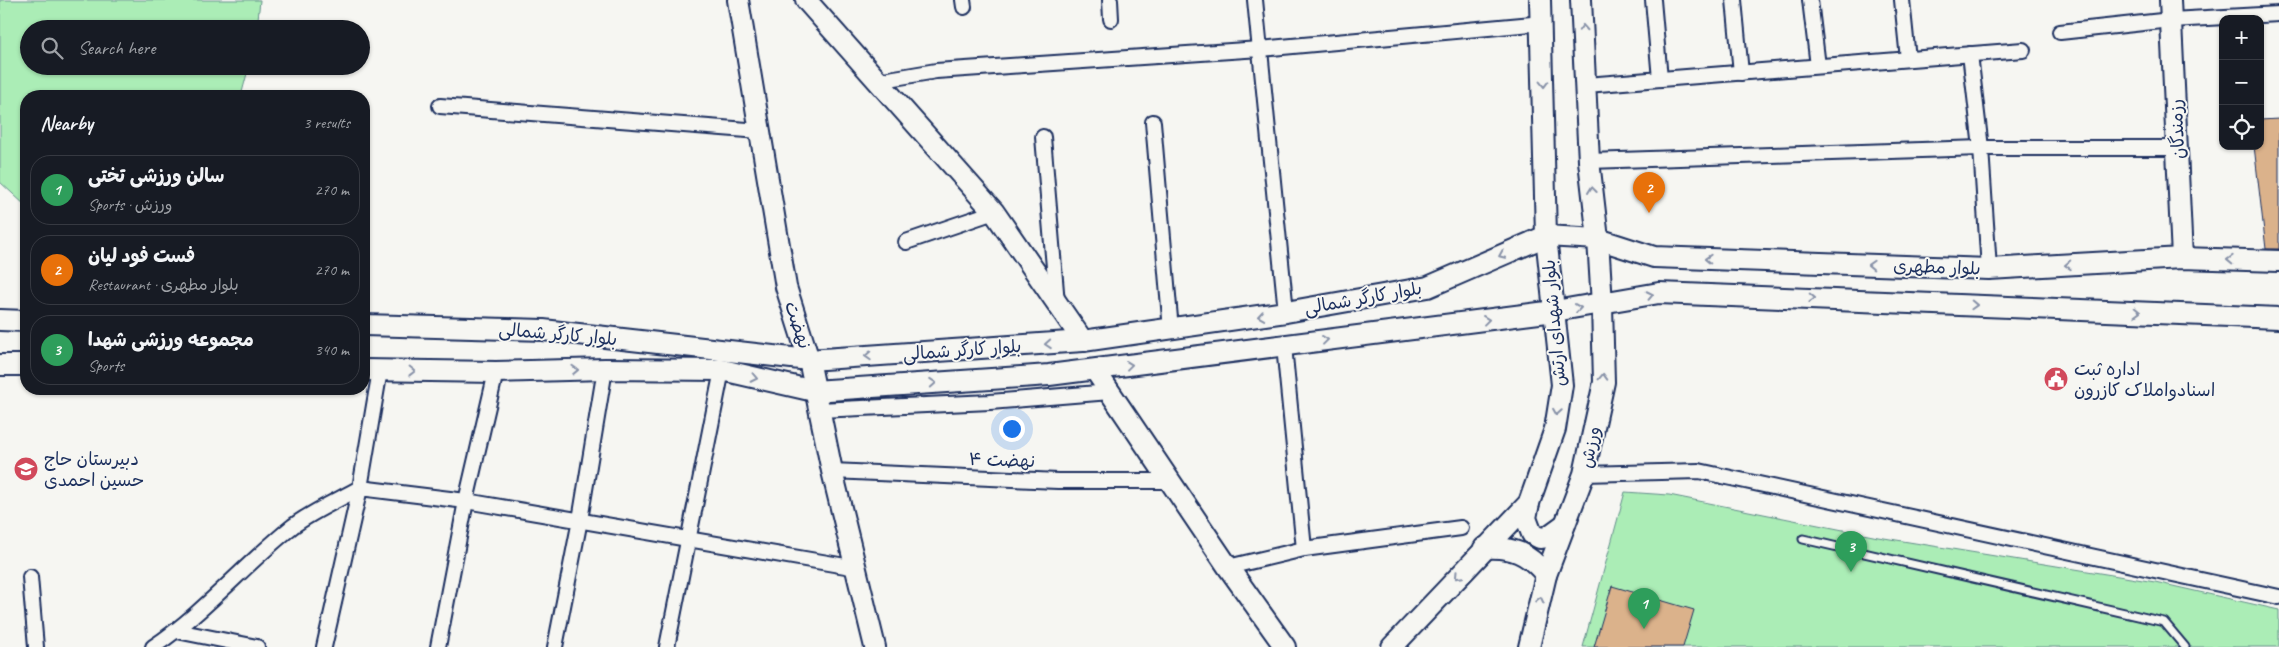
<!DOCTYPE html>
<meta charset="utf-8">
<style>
:root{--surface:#171b24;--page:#242831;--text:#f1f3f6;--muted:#9ea1a6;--line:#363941;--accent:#d1495b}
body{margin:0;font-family:Caveat,"Playpen Sans Arabic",sans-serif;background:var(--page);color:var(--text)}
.controls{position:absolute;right:15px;top:15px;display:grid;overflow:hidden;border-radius:10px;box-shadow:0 1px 4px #0004}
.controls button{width:45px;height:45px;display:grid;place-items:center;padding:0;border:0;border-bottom:1px solid var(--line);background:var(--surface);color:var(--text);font:25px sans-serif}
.you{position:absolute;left:1011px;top:428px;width:18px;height:18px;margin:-12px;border:4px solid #fff;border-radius:50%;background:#1a73e8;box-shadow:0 0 0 8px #1a73e833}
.badge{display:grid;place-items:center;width:32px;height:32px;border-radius:50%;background:var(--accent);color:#fff;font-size:16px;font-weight:700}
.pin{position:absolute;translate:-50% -41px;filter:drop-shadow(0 1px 2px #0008)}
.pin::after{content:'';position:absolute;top:26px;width:18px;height:15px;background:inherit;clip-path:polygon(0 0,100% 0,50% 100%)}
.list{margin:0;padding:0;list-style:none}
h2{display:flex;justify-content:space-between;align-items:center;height:65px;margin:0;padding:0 20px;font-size:21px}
h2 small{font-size:16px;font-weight:400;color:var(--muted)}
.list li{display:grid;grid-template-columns:32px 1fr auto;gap:15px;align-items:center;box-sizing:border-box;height:70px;margin:0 10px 10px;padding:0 10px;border:1px solid var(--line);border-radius:20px}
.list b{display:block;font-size:19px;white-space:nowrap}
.list p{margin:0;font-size:16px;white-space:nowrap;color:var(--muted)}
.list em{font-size:16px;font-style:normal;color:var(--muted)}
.icon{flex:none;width:28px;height:28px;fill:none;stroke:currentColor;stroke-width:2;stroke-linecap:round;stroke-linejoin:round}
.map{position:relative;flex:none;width:2279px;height:647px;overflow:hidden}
.search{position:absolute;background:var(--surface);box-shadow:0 1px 4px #0004;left:20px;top:20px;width:350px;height:55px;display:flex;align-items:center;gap:12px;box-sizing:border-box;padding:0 18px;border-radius:28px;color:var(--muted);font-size:19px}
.panel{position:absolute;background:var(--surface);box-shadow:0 1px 4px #0004;left:20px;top:90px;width:350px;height:305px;border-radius:20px}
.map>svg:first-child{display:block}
</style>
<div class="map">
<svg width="2279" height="647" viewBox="0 0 2279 647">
<rect width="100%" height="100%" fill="#f6f6f2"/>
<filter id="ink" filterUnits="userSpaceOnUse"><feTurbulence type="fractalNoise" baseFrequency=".02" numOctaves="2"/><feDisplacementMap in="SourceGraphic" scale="10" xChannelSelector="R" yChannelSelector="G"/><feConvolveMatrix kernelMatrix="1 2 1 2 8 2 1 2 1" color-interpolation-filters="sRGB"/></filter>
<g filter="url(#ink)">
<!-- green -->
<g fill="#abedb6" stroke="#638e8a">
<path d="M0 0H260L257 29H29V66H249L241 96H26V206L0 182Z"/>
<path d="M1625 492 1669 495 1878 537 2155 582 2279 610V647H1583Z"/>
</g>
<!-- building -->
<g fill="#dbb28b" stroke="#1b2f5e">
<path d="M2279 119V249H2266L2254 146H2260V120Z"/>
<path d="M1612 586 1694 610 1683 647H1594Z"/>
</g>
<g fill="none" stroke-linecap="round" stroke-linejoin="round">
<defs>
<path id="lane" d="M1803 539 2164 622 2185 647"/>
<g id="street">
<path d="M963 0 964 7"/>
<path d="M1110 0 1111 19"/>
<path d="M1255 0 1286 312"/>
<path d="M1653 0 1660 79"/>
<path d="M1734 0 1741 73"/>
<path d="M1810 0 1818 66"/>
<path d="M1902 0 1908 59"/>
<path d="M2060 32 2171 20 2279 14"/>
<path d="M1970 54 1981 148 1989 269"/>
<path d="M877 81 936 71 1260 49 1543 23"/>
<path d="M1586 85 2023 50"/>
<path d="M440 106 760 131"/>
<path d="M1153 122 1171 330"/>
<path d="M1043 137 1057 303"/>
<path d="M1589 161 1981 148H2178"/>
<path d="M906 242 994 212"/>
<path d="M1284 346 1304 549"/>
<path d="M819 410 990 402 1110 392"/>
<path d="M832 471 1058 481H1170"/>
<path d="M1584 474 1699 471 2279 597"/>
<path d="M1228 567 1304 549 1461 528"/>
<path d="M30 577 36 647"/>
<path d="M177 631 257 647"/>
<path d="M153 647C204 613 245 564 293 526 313 511 338 500 360 488L380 370"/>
<path d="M324 647 360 488 466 501 857 568"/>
<path d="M438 647 466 501 496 372"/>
<path d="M555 647 580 520 605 369"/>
<path d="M667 647 722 370"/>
</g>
<g id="secondary">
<path d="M738 0 786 287 809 360 832 471 875 647"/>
<path d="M806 0 994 212 1083 341"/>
<path d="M2170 0 2182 258"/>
<path d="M0 320 26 321"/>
<path d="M364 325 543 330 809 360 1083 341 1286 312 1428 287 1546 236 1598 239 1654 257 1989 269 2182 258 2279 261"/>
<path d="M0 365H26"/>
<path d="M364 370 496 372 605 369 722 370 814 391 1049 375 1555 311 1659 293 2279 318"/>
<path d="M1095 370 1228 567 1285 647"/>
<path d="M1529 503 1526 518 1532 534 1540 538 1547 537 1565 524"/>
<path d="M1484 548C1512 546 1528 553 1546 575"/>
<path d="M1392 647 1529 503 1555 429 1562 385 1546 236 1540 0"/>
<path d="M1529 647 1546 575 1584 474 1604 382 1602 305 1598 239 1589 161 1581 0"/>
</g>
</defs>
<!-- lane casing -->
<use href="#lane" stroke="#1b2f5e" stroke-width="11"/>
<!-- street casing -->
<use href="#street" stroke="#1b2f5e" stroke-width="18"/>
<!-- secondary casing -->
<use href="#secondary" stroke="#1b2f5e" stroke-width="24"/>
<!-- lane -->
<use href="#lane" stroke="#f6f6f2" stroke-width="7"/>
<!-- street -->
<use href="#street" stroke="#f6f6f2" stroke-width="14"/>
<!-- secondary -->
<use href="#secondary" stroke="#f6f6f2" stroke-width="20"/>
</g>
<!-- one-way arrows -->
<defs><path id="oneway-chevron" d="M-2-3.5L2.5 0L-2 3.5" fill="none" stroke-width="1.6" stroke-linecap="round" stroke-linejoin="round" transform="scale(1.25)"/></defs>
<g stroke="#8892a8">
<use href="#oneway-chevron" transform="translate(1583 28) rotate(-93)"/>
<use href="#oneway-chevron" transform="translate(1544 84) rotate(89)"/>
<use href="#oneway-chevron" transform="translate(1592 190) rotate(-97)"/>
<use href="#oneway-chevron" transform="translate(1502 255) rotate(157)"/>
<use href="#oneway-chevron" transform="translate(1708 259) rotate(-178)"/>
<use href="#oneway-chevron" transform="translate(2230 260) rotate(-178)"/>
<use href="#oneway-chevron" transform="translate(1871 265) rotate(-178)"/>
<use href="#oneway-chevron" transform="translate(2068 265) rotate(177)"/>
<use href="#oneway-chevron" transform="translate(1650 295) rotate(-12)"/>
<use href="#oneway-chevron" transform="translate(1812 298) rotate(2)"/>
<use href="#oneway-chevron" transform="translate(1974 305) rotate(2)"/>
<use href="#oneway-chevron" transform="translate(1578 308) rotate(-8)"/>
<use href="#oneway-chevron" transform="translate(2137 312) rotate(2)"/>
<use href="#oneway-chevron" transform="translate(1261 316) rotate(171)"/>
<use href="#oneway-chevron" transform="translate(1486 320) rotate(-7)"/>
<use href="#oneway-chevron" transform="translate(1325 340) rotate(-7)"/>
<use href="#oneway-chevron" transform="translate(1048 344) rotate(176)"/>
<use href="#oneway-chevron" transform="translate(868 356) rotate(177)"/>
<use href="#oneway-chevron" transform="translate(1129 365) rotate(-7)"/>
<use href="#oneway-chevron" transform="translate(575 370) rotate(-2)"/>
<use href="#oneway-chevron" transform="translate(412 371) rotate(1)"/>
<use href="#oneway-chevron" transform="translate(1603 377) rotate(-88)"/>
<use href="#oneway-chevron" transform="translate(754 378) rotate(12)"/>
<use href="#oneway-chevron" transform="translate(933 383) rotate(-4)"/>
<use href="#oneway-chevron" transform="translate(1557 412) rotate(99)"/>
<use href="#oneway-chevron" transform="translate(1458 576) rotate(133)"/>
<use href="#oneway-chevron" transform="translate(1540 600) rotate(-77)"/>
</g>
</g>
<!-- icons -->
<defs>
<symbol id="civic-disc" viewBox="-11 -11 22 22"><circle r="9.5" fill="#d1495b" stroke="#f6f6f2"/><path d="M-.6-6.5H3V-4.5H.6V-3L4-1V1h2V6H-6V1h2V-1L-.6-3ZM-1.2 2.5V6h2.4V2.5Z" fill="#fff"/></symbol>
<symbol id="school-disc" viewBox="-11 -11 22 22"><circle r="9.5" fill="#d1495b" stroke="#f6f6f2"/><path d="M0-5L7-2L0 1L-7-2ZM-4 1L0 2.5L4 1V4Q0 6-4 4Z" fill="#fff"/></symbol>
</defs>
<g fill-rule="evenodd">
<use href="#civic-disc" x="2042" y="365" width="28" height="28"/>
<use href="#school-disc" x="12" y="455" width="28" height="28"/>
</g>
<g text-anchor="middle" stroke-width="4" stroke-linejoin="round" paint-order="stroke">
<!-- street labels -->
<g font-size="18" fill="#1b2f5e" stroke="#f6f6f2">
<text transform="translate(2177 129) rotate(-93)" y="6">رزمندگان</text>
<text transform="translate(1937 267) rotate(2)" y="6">بلوار مطهری</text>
<text transform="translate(1363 298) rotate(-10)" y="6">بلوار کارگر شمالی</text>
<text transform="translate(1554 323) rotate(-95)" y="6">بلوار شهدای ارتش</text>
<text transform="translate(798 325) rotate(72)" y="6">نهضت</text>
<text transform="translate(558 334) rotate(5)" y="6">بلوار کارگر شمالی</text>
<text transform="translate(962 350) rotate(-4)" y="6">بلوار کارگر شمالی</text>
<text transform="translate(1590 447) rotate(-78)" y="6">ورزش</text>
<text transform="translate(1002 460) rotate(2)" y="6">نهضت ۴</text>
</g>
<!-- poi labels -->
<g font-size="18" fill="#1b2f5e" stroke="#f6f6f2" text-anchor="start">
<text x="2074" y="375">اداره ثبت<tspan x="2074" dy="21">اسنادواملاک کازرون</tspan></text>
<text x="44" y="465">دبیرستان حاج<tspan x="44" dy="21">حسین احمدی</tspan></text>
</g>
</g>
</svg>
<div class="controls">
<button>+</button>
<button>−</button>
<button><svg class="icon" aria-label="locate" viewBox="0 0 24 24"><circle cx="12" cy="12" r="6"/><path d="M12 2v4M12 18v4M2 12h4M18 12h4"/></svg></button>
</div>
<div class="you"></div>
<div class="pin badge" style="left:1644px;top:629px;background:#2e9e5b">1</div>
<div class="pin badge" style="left:1649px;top:213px;background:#e8710a">2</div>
<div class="pin badge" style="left:1851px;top:572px;background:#2e9e5b">3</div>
<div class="search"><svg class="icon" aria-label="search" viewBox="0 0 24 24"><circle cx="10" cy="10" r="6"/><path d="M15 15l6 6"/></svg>Search here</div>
<section class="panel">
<h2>Nearby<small>3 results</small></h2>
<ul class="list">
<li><span class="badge" style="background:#2e9e5b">1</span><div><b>سالن ورزشی تختی</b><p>Sports · ورزش</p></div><em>270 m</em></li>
<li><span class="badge" style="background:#e8710a">2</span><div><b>فست فود لیان</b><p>Restaurant · بلوار مطهری</p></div><em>270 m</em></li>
<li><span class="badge" style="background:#2e9e5b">3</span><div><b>مجموعه ورزشی شهدا</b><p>Sports</p></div><em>340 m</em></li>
</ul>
</section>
</div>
